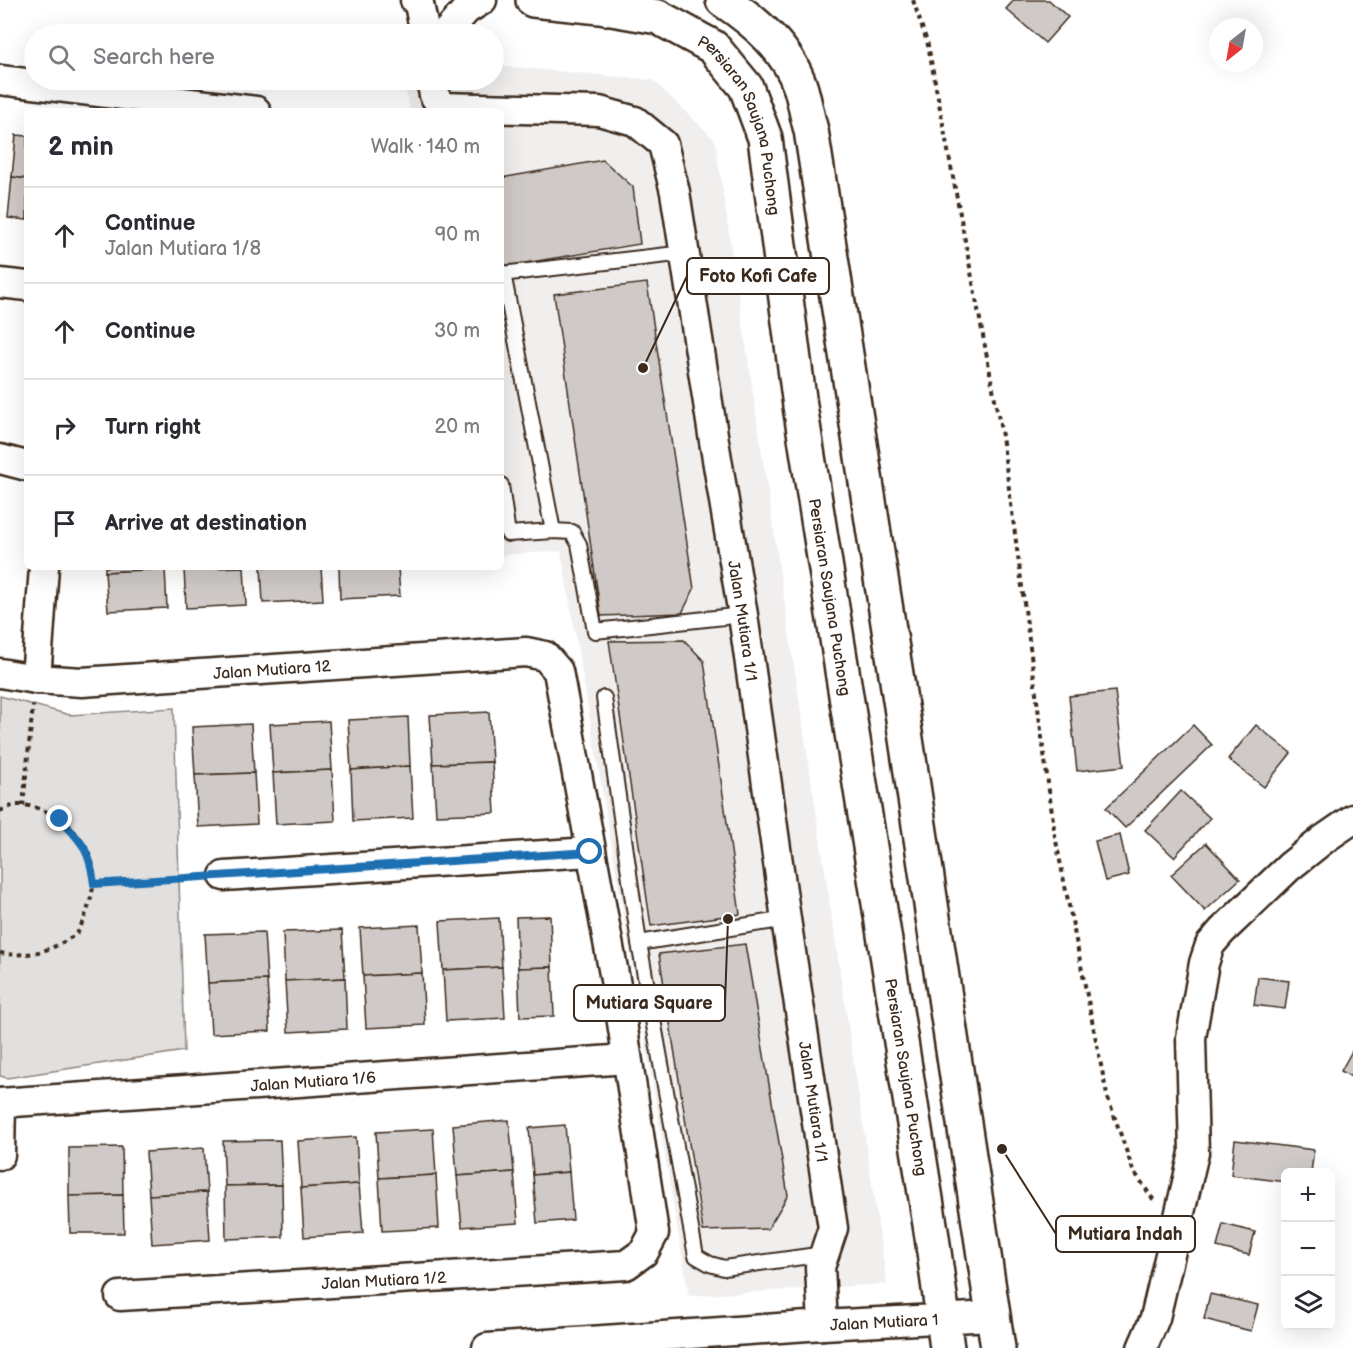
<!DOCTYPE html>
<meta charset="utf-8">
<style>
:root{--surface:#fff;--page:#f2f2f3;--text:#2b2b33;--muted:#7c7c81;--line:#e1e1e2}
body{margin:0;font-family:"Balsamiq Sans",sans-serif;background:var(--page);color:var(--text)}
.controls{position:absolute;right:18px;bottom:18px;display:grid;overflow:hidden;border-radius:9px;box-shadow:0 6px 24px #0002}
.controls button{width:54px;height:54px;display:grid;place-items:center;padding:0;border:0;border-bottom:2px solid var(--line);background:var(--surface);color:var(--text);font:30px sans-serif}
.compass{position:absolute;left:1209px;top:18px;width:54px;height:54px;border-radius:50%;background:var(--surface);box-shadow:0 6px 24px #0002;rotate:211deg}
.stop{position:absolute;width:18px;height:18px;margin:-14px;border:4px solid #1f6fb2;border-radius:50%;background:#fff}
.stop.end{background:#1f6fb2;border-color:#fff;box-shadow:0 2px 6px #0008}
.list{margin:0;padding:0;list-style:none}
h2{display:flex;justify-content:space-between;align-items:center;height:78px;margin:0;padding:0 24px;font-size:26px}
h2 small{font-size:20px;font-weight:400;color:var(--muted)}
.list li{display:grid;grid-template-columns:39px 1fr auto;gap:18px;align-items:center;box-sizing:border-box;height:96px;padding:0 24px;border-top:2px solid var(--line)}
.list b{display:block;font-size:22px;white-space:nowrap}
.list p{margin:0;font-size:20px;white-space:nowrap;color:var(--muted)}
.list em{font-size:20px;font-style:normal;color:var(--muted)}
.icon{flex:none;width:33px;height:33px;fill:none;stroke:currentColor;stroke-width:2;stroke-linecap:round;stroke-linejoin:round}
.map{position:relative;flex:none;width:1353px;height:1348px;overflow:hidden}
.search{position:absolute;background:var(--surface);box-shadow:0 6px 24px #0002;left:24px;top:24px;width:480px;height:66px;display:flex;align-items:center;gap:15px;box-sizing:border-box;padding:0 21px;border-radius:33px;color:var(--muted);font-size:22px}
.panel{position:absolute;background:var(--surface);box-shadow:0 6px 24px #0002;left:24px;top:108px;width:480px;height:462px;border-radius:9px}
.map>svg:first-child{display:block}
</style>
<div class="map">
<svg width="1353" height="1348" viewBox="0 0 1353 1348">
<rect width="100%" height="100%" fill="#fff"/>
<filter id="ink" filterUnits="userSpaceOnUse"><feTurbulence type="fractalNoise" baseFrequency=".0167" numOctaves="2"/><feDisplacementMap in="SourceGraphic" scale="12" xChannelSelector="R" yChannelSelector="G"/><feConvolveMatrix kernelMatrix="1 2 1 2 8 2 1 2 1" color-interpolation-filters="sRGB"/></filter>
<g filter="url(#ink)">
<!-- built -->
<path fill="#f1efee" d="M494 65 653 80 715 140 887 1284 689 1296 561 551 501 555V111H410L404 80H494Z"/>
<!-- green -->
<path fill="#e2e0de" stroke="#8e857e" stroke-width="1.5" d="M0 696 70 715 174 708 184 1051 7 1078 0 1076Z"/>
<!-- building -->
<g fill="#cfcac7" stroke="#3b2a1e" stroke-width="1.5">
<path d="M1014 0H1049L1068 17 1045 43 1006 9Z"/>
<path d="M16 135 27 136V179L12 177Z"/>
<path d="M603 160 633 187 640 244 501 267V178Z"/>
<path d="M12 177 27 179V220L8 218Z"/>
<path d="M647 283 694 589 682 613 601 616 554 294Z"/>
<path d="M105 567H165V569L105 572Z"/>
<path d="M244 567 246 605 186 608 184 569Z"/>
<path d="M261 567H321L323 600 263 603Z"/>
<path d="M339 567H398L400 596 340 599Z"/>
<path d="M165 569 167 608 108 611 105 572Z"/>
<path d="M684 640 704 661 740 914 651 926 609 641Z"/>
<path d="M1115 691 1124 766 1077 771 1069 696Z"/>
<path d="M489 712 492 762 433 764 430 715Z"/>
<path d="M408 717 410 766 351 770 348 720Z"/>
<path d="M329 721 332 770 273 773 270 724Z"/>
<path d="M251 724 254 773 195 775 192 727Z"/>
<path d="M1193 725 1212 745 1125 828 1106 808Z"/>
<path d="M1256 725 1291 753 1264 787 1228 759Z"/>
<path d="M492 762 495 813 436 815 433 764Z"/>
<path d="M410 766 413 818 353 821 351 770Z"/>
<path d="M332 770 335 821 276 824 273 773Z"/>
<path d="M254 773 257 824 198 827 195 775Z"/>
<path d="M1181 791 1210 818 1174 857 1145 830Z"/>
<path d="M1120 835 1129 875 1105 881 1095 841Z"/>
<path d="M1206 843 1240 879 1205 911 1171 875Z"/>
<path d="M550 916 552 967 518 968 516 917Z"/>
<path d="M499 918 502 967 443 970 440 921Z"/>
<path d="M419 925 422 973 363 976 360 928Z"/>
<path d="M342 930 345 978 285 981 283 932Z"/>
<path d="M264 932 267 980 208 983 205 934Z"/>
<path d="M745 944 788 1195 768 1229 703 1231 659 954Z"/>
<path d="M502 967 505 1018 446 1021 443 970Z"/>
<path d="M552 967 554 1016 520 1017 518 968Z"/>
<path d="M422 973 425 1025 366 1028 363 976Z"/>
<path d="M1258 977 1289 981 1285 1009 1254 1005Z"/>
<path d="M345 978 347 1029 288 1032 285 981Z"/>
<path d="M267 980 270 1031 211 1034 208 983Z"/>
<path d="M1353 1049V1078L1341 1071Z"/>
<path d="M509 1120 514 1172 457 1176 453 1125Z"/>
<path d="M565 1125 569 1172 533 1175 529 1128Z"/>
<path d="M433 1129 436 1175 379 1178 376 1132Z"/>
<path d="M356 1137 359 1184 301 1188 298 1141Z"/>
<path d="M280 1140 282 1185 225 1186 223 1141Z"/>
<path d="M1235 1140 1314 1150 1311 1172H1286V1182L1231 1175Z"/>
<path d="M122 1147 123 1195 69 1196V1148Z"/>
<path d="M204 1148 207 1192 149 1195 146 1152Z"/>
<path d="M514 1172 518 1223 462 1227 457 1176Z"/>
<path d="M569 1172 573 1220 537 1223 533 1175Z"/>
<path d="M436 1175 439 1228 382 1231 379 1178Z"/>
<path d="M359 1184 363 1233 304 1237 301 1188Z"/>
<path d="M282 1185 283 1237 226 1239 225 1186Z"/>
<path d="M207 1192 210 1240 152 1244 149 1195Z"/>
<path d="M123 1195 124 1233H70L69 1196Z"/>
<path d="M1223 1224 1255 1232 1249 1255 1217 1247Z"/>
<path d="M1210 1294 1258 1305 1251 1331 1204 1319Z"/>
</g>
<g fill="none" stroke-linecap="round" stroke-linejoin="round">
<defs>
<g id="service">
<path d="M503 273 553 531"/>
<path d="M501 274 685 253"/>
<path d="M501 485 508 534 553 531 572 532 579 544 595 631 743 615"/>
<path d="M604 698 639 943 696 1256 710 1264 724 1268 824 1254"/>
<path d="M639 943 786 919"/>
</g>
<g id="minor">
<path d="M415 0 419 4 425 34"/>
<path d="M445 34 466 10 482 0"/>
<path d="M0 80 256 111"/>
<path id="s1" d="M431 80 434 95 442 107 599 111 635 121 663 144 675 192 714 441 743 615 786 919 833 1228 820 1267 823 1325"/>
<path d="M0 283 27 286"/>
<path d="M0 459 27 466"/>
<path id="s2" d="M0 673 36 679 82 682 526 652 545 656 558 671 618 996 654 1233 644 1252 626 1265 120 1296"/>
<path d="M36 679 44 567"/>
<path d="M224 876 590 852"/>
<path id="s3" d="M0 1103 627 1059"/>
<path d="M0 1155 1 1103"/>
<path id="s4" d="M487 1348 823 1325 992 1316"/>
<path d="M1142 1348 1155 1318 1194 1153 1191 1038 1204 963 1210 945 1222 931 1289 867 1324 839 1353 819"/>
</g>
<g id="tertiary">
<path id="s5" d="M533 0 600 7 658 17 713 47 746 87 765 138 800 406 932 1237 947 1348"/>
<path d="M723 0C756 22 789 50 801 89 805 103 807 117 811 130L903 719 998 1348"/>
</g>
</defs>
<!-- service casing -->
<use href="#service" stroke="#3b2a1e" stroke-width="18"/>
<!-- minor casing -->
<use href="#minor" stroke="#3b2a1e" stroke-width="33"/>
<!-- tertiary casing -->
<use href="#tertiary" stroke="#3b2a1e" stroke-width="38"/>
<!-- path -->
<g stroke="#3b2a1e" stroke-width="4" stroke-dasharray="4.5 4.5" stroke-linecap="butt">
<path d="M913 0 928 45 1002 436 1055 836 1107 1095 1133 1170 1155 1202"/>
<path d="M23 806 33 705"/>
<path d="M0 811C5 809 12 805 17 805 49 804 85 833 92 863 96 884 91 902 83 921 81 924 80 930 77 933 75 936 69 938 65 941 45 953 23 957 0 953"/>
<path d="M94 883 197 877"/>
</g>
<!-- service -->
<use href="#service" stroke="#fff" stroke-width="14"/>
<!-- minor -->
<use href="#minor" stroke="#fff" stroke-width="28"/>
<!-- tertiary -->
<use href="#tertiary" stroke="#fff" stroke-width="33"/>
</g>
</g>
<g fill="none" stroke-linecap="round" stroke-linejoin="round" filter="url(#ink)">
<!-- route -->
<path stroke="#1f6fb2" stroke-width="8" d="M60 819C82 842 90 850 94 884L590 852"/>
</g>
<g text-anchor="middle" stroke-width="4.5" stroke-linejoin="round" paint-order="stroke">
<!-- street labels -->
<g font-size="16" fill="#3b2a1e" stroke="#fff">
<text dy="6" stroke="none"><textPath href="#s5" startOffset="273">Persiaran Saujana Puchong</textPath></text>
<text dy="6" stroke="none"><textPath href="#s5" startOffset="759">Persiaran Saujana Puchong</textPath></text>
<text dy="6" stroke="none"><textPath href="#s1" startOffset="744">Jalan Mutiara 1/1</textPath></text>
<text dy="6" stroke="none"><textPath href="#s2" startOffset="273">Jalan Mutiara 12</textPath></text>
<text dy="6" stroke="none"><textPath href="#s5" startOffset="1245">Persiaran Saujana Puchong</textPath></text>
<text dy="6" stroke="none"><textPath href="#s3" startOffset="314">Jalan Mutiara 1/6</textPath></text>
<text dy="6" stroke="none"><textPath href="#s1" startOffset="1230">Jalan Mutiara 1/1</textPath></text>
<text transform="translate(384 1280) rotate(-3)" y="6">Jalan Mutiara 1/2</text>
<text dy="6" stroke="none"><textPath href="#s4" startOffset="398">Jalan Mutiara 1</textPath></text>
</g>
</g>
<!-- callouts -->
<path fill="none" stroke="#3b2a1e" stroke-width="2" d="M643 368L687 276M728 919L725 1003M1002 1149L1056 1234"/>
<g fill="#3b2a1e" stroke="#fff" stroke-width="2">
<circle cx="643" cy="368" r="6"/>
<circle cx="728" cy="919" r="6"/>
<circle cx="1002" cy="1149" r="6"/>
</g>
<g fill="#fff" stroke="#3b2a1e" stroke-width="2">
<rect x="687" y="258" width="142" height="36" rx="6"/>
<rect x="574" y="985" width="151" height="36" rx="6"/>
<rect x="1056" y="1216" width="139" height="36" rx="6"/>
</g>
<g font-size="18" text-anchor="middle" font-weight="bold" fill="#3b2a1e">
<text x="758" y="282">Foto Kofi Cafe</text>
<text x="649" y="1009">Mutiara Square</text>
<text x="1125" y="1240">Mutiara Indah</text>
</g>
</svg>
<div class="controls">
<button>+</button>
<button>−</button>
<button><svg class="icon" aria-label="layers" viewBox="0 0 24 24"><path d="M12 4l9 5-9 5-9-5zM3 14l9 5 9-5"/></svg></button>
</div>
<svg class="compass" viewBox="-18 -18 36 36"><path d="M0-13l5 13h-10z" fill="#e53935"/><path d="M0 13l5-13h-10z" fill="#7c7c81"/></svg>
<div class="stop" style="left:590px;top:852px"></div>
<div class="stop end" style="left:60px;top:819px"></div>
<div class="search"><svg class="icon" aria-label="search" viewBox="0 0 24 24"><circle cx="10" cy="10" r="6"/><path d="M15 15l6 6"/></svg>Search here</div>
<section class="panel">
<h2>2 min<small>Walk · 140 m</small></h2>
<ul class="list">
<li><svg class="icon" aria-label="ahead" viewBox="0 0 24 24"><path d="M12 20V5M6 11l6-6 6 6"/></svg><div><b>Continue</b><p>Jalan Mutiara 1/8</p></div><em>90 m</em></li>
<li><svg class="icon" aria-label="ahead" viewBox="0 0 24 24"><path d="M12 20V5M6 11l6-6 6 6"/></svg><div><b>Continue</b></div><em>30 m</em></li>
<li><svg class="icon" aria-label="right" viewBox="0 0 24 24"><path d="M7 20v-9h11M14 6l5 5-5 5"/></svg><div><b>Turn right</b></div><em>20 m</em></li>
<li><svg class="icon" aria-label="arrive" viewBox="0 0 24 24"><path d="M6 21V4h12l-3 4 3 4H6"/></svg><div><b>Arrive at destination</b></div></li>
</ul>
</section>
</div>
